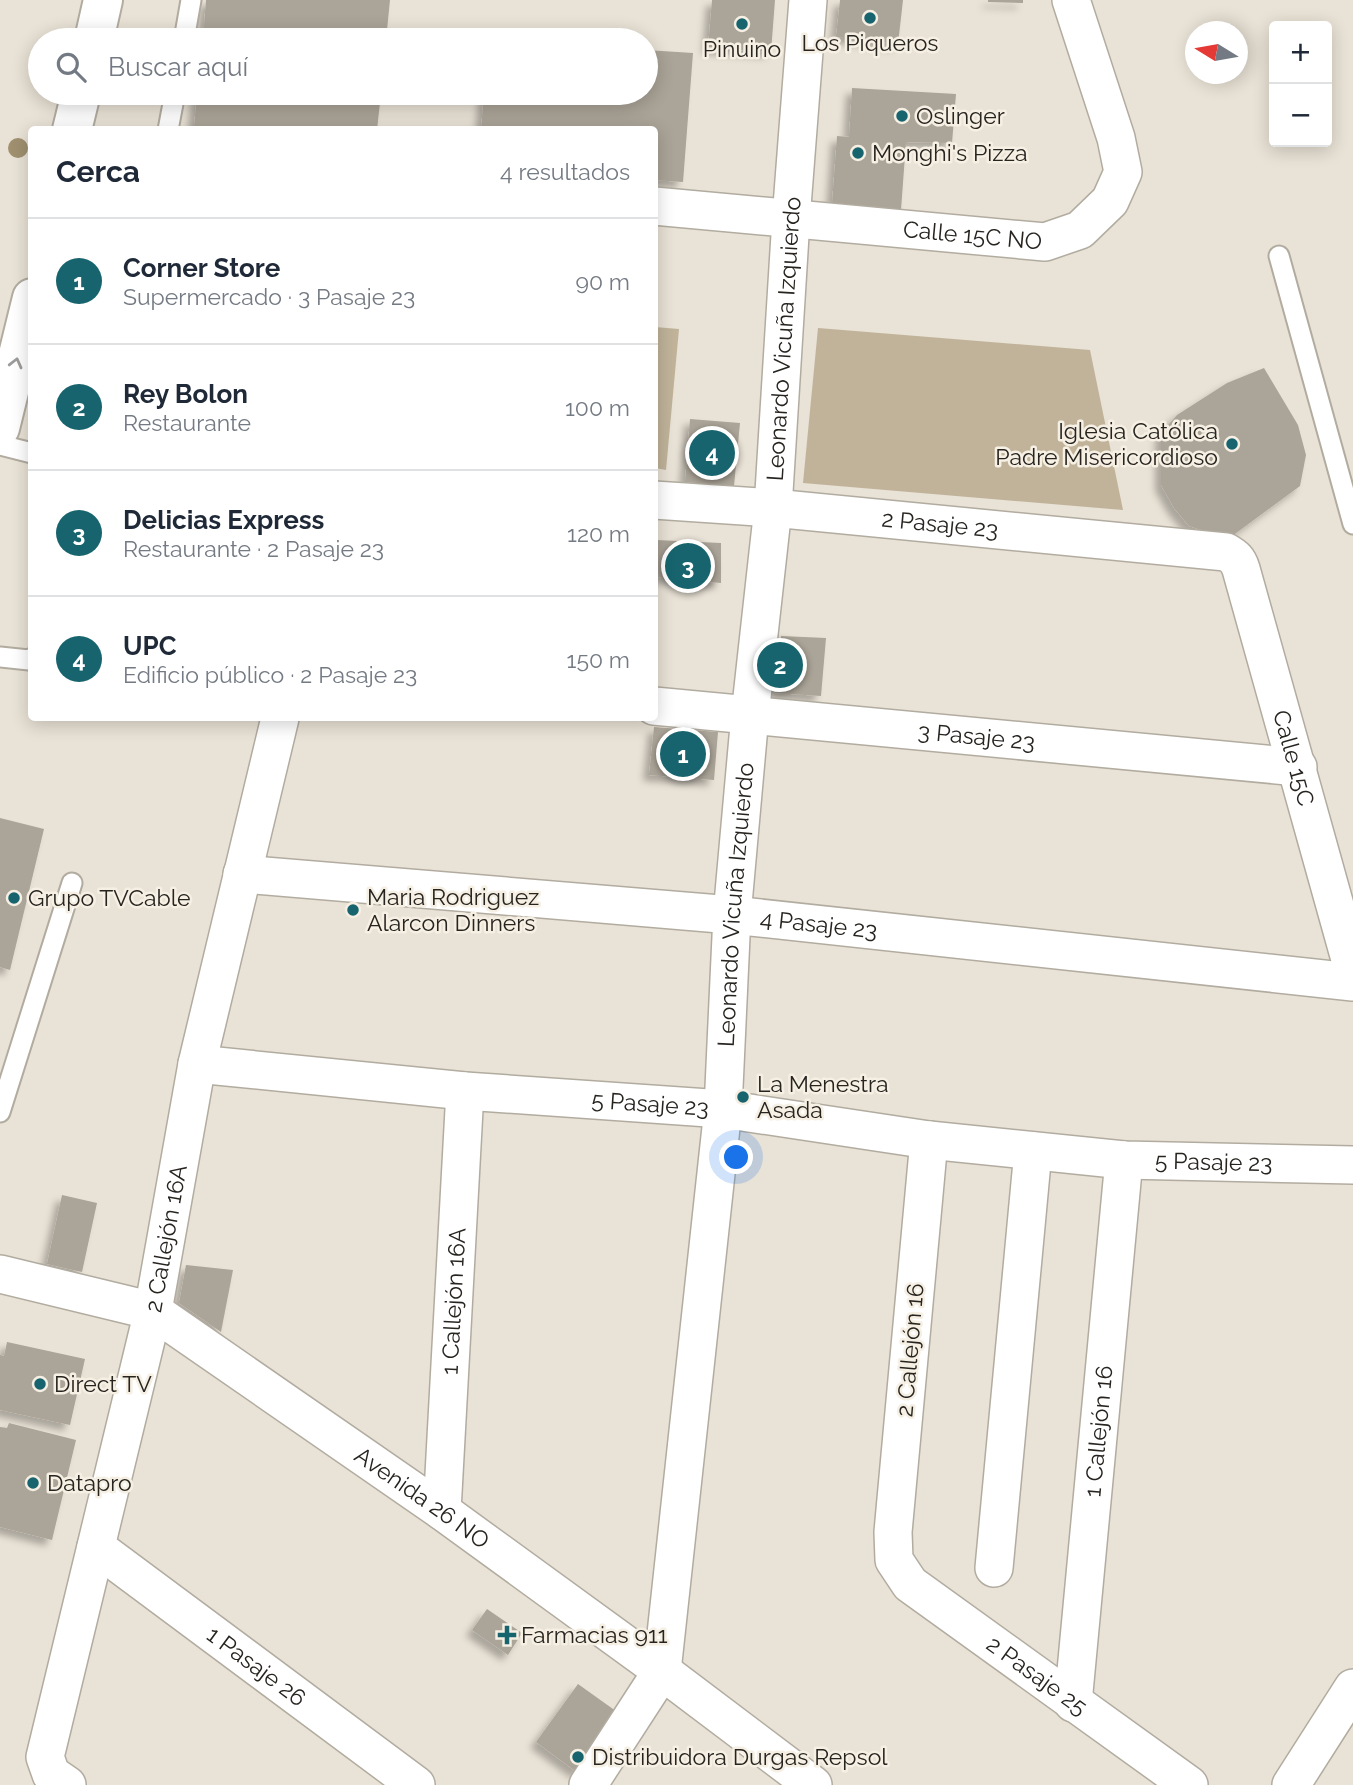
<!DOCTYPE html>
<html lang="es">
<meta charset="utf-8">
<style>
:root{--surface:#fff;--page:#f6f6f7;--text:#1f2937;--muted:#747a83;--line:#e0e1e3;--accent:#17646e}
body{margin:0;font-family:Raleway,sans-serif;background:var(--page);color:var(--text)}
.controls{position:absolute;right:21px;top:21px;display:grid;overflow:hidden;border-radius:7px;box-shadow:0 4px 18px #0003}
.controls button{width:63px;height:63px;display:grid;place-items:center;padding:0;border:0;border-bottom:2px solid var(--line);background:var(--surface);color:var(--text);font:35px sans-serif}
.compass{position:absolute;left:1185px;top:21px;width:63px;height:63px;border-radius:50%;background:var(--surface);box-shadow:0 4px 18px #0003;rotate:281deg}
.you{position:absolute;left:737px;top:1158px;width:24px;height:24px;margin:-18px;border:5px solid #fff;border-radius:50%;background:#1a73e8;box-shadow:0 0 0 10px #1a73e833}
.badge{display:grid;place-items:center;width:46px;height:46px;border-radius:50%;background:var(--accent);color:#fff;font-size:23px;font-weight:700}
.pin{position:absolute;translate:-50% -50%;border:4px solid #fff;box-shadow:0 2px 7px #0006}
.list{margin:0;padding:0;list-style:none}
h2{display:flex;justify-content:space-between;align-items:center;height:91px;margin:0;padding:0 28px;font-size:30px}
h2 small{font-size:23px;font-weight:400;color:var(--muted)}
.list li{display:grid;grid-template-columns:46px 1fr auto;gap:21px;align-items:center;box-sizing:border-box;height:126px;padding:0 28px;border-top:2px solid var(--line)}
.list b{display:block;font-size:26px;white-space:nowrap}
.list p{margin:0;font-size:23px;white-space:nowrap;color:var(--muted)}
.list em{font-size:23px;font-style:normal;color:var(--muted)}
.icon{flex:none;width:38px;height:38px;fill:none;stroke:currentColor;stroke-width:2;stroke-linecap:round;stroke-linejoin:round}
.map{position:relative;flex:none;width:1353px;height:1785px;overflow:hidden}
.search{position:absolute;background:var(--surface);box-shadow:0 4px 18px #0003;left:28px;top:28px;width:630px;height:77px;display:flex;align-items:center;gap:18px;box-sizing:border-box;padding:0 24px;border-radius:38px;color:var(--muted);font-size:26px}
.panel{position:absolute;background:var(--surface);box-shadow:0 4px 18px #0003;left:28px;top:126px;width:630px;height:595px;border-radius:7px}
.map>svg:first-child{display:block}
</style>
<div class="map">
<svg width="1353" height="1785" viewBox="0 0 1353 1785">
<defs>
<filter id="shadow"><feDropShadow dx="-6" dy="6" stdDeviation="3.5" flood-color="#0004"/></filter>
</defs>
<rect width="100%" height="100%" fill="#e9e2d6"/>
<!-- green -->
<g fill="#c0b39a">
<path d="M655 327 679 329 666 470 655 468Z"/>
<path d="M818 328 1090 350 1123 510 803 483Z"/>
</g>
<!-- building -->
<g fill="#aba498" filter="url(#shadow)">
<path d="M206 0H390L386 40H203Z"/>
<path d="M712 0H775L771 52 708 48Z"/>
<path d="M840 0H903L898 44 836 37Z"/>
<path d="M988 0H1023V3L988 2Z"/>
<path d="M646 50 693 53 683 182 654 180V130H481L484 93H646Z"/>
<path d="M852 88 956 94 952 143 906 142 901 210 832 204 837 136 849 137Z"/>
<path d="M197 93H381L377 130H219L194 127Z"/>
<path d="M1264 368 1298 425 1306 455 1300 486 1228 539 1189 526 1174 508 1161 485V433L1177 415 1227 383Z"/>
<path d="M690 419 740 423 734 486 685 482Z"/>
<path d="M656 540 721 543V583L654 577Z"/>
<path d="M781 636 826 638 821 696 775 693Z"/>
<path d="M654 727 718 732 714 780 649 775Z"/>
<path d="M0 818 44 829 10 970 0 967Z"/>
<path d="M62 1195 97 1203 82 1272 47 1264Z"/>
<path d="M186 1265 233 1270 221 1332 179 1303Z"/>
<path d="M7 1342 85 1359 70 1425 0 1410V1355L4 1356Z"/>
<path d="M9 1423 76 1440 52 1540 0 1527V1427L7 1428Z"/>
<path d="M487 1609 522 1633 508 1655 472 1630Z"/>
<path d="M578 1684 620 1714 578 1773 536 1742Z"/>
</g>
<g fill="none" stroke-linecap="round" stroke-linejoin="round">
<defs>
<g id="service">
<path d="M184 40 191 0"/>
<path d="M168 130 175 93"/>
<path d="M1279 256 1353 524"/>
<path d="M0 445 32 453"/>
<path d="M0 657 29 660 32 658"/>
<path d="M0 1112 72 883"/>
</g>
<g id="minor">
<path id="s1" d="M654 206 1045 242 1080 230 1110 201 1123 172 1116 138 1071 0"/>
<path id="s2" d="M654 500 773 508 1226 552C1235 557 1238 560 1241 569L1353 970"/>
<path id="s3" d="M654 706 1298 767"/>
<path id="s4" d="M242 874 732 915 1353 982"/>
<path id="s5" d="M197 1064 465 1091 723 1109 929 1140 1124 1160 1353 1165"/>
<path id="s6" d="M929 1140 893 1532 894 1560 910 1584 1189 1785"/>
<path id="s7" d="M0 1274 153 1311 442 1511 662 1671 813 1785"/>
<path id="s8" d="M442 1511 465 1091"/>
<path id="s9" d="M96 1547 416 1785"/>
<path d="M994 1568 1033 1151"/>
<path id="s10" d="M1073 1703 1124 1160"/>
<path id="s11" d="M67 1785 51 1774 45 1757 153 1311 197 1064 280 718"/>
<path id="s12" d="M588 1785 662 1671 723 1109 732 915 750 715 773 508 791 219 808 0"/>
<path d="M1291 1785 1353 1688"/>
</g>
<g id="primary">
<path d="M94 40 103 0"/>
<path d="M72 130 81 93"/>
<path d="M0 428 32 298"/>
</g>
</defs>
<!-- service casing -->
<use href="#service" stroke="#b2aca0" stroke-width="23"/>
<!-- minor casing -->
<use href="#minor" stroke="#b2aca0" stroke-width="40"/>
<!-- primary casing -->
<use href="#primary" stroke="#b2aca0" stroke-width="42"/>
<!-- service -->
<use href="#service" stroke="#fff" stroke-width="19"/>
<!-- minor -->
<use href="#minor" stroke="#fff" stroke-width="37"/>
<!-- primary -->
<use href="#primary" stroke="#fff" stroke-width="38"/>
</g>
<!-- trees -->
<circle fill="#a09070" cx="18" cy="148" r="10"/>
<!-- one-way arrows -->
<defs><path id="oneway-chevron" d="M-2-3.5L2.5 0L-2 3.5" fill="none" stroke-width="1.6" stroke-linecap="round" stroke-linejoin="round" transform="scale(1.75)"/></defs>
<use stroke="#9e9c9b" href="#oneway-chevron" transform="translate(16 363) rotate(-76)"/>
<!-- markers -->
<g fill="#17646e" stroke="#f6efe3" stroke-width="2.5">
<circle cx="870" cy="18" r="7"/>
<circle cx="742" cy="24" r="7"/>
<circle cx="902" cy="116" r="7"/>
<circle cx="858" cy="153" r="7"/>
<circle cx="1232" cy="444" r="7"/>
<circle cx="14" cy="898" r="7"/>
<circle cx="353" cy="910" r="7"/>
<circle cx="743" cy="1097" r="7"/>
<circle cx="40" cy="1384" r="7"/>
<circle cx="33" cy="1483" r="7"/>
<path d="M503.5 1624.5h7v7h7v7h-7v7h-7v-7h-7v-7h7z"/>
<circle cx="578" cy="1757" r="7"/>
</g>
<g text-anchor="middle" stroke-width="5" stroke-linejoin="round" paint-order="stroke">
<!-- poi labels -->
<g font-size="23" fill="#272420" stroke="#f6efe3" text-anchor="start">
<text x="870" y="51" text-anchor="middle">Los Piqueros</text>
<text x="742" y="57" text-anchor="middle">Pinuino</text>
<text x="916" y="124">Oslinger</text>
<text x="872" y="161">Monghi's Pizza</text>
<text x="1218" y="439" text-anchor="end">Iglesia Católica<tspan x="1218" dy="26">Padre Misericordioso</tspan></text>
<text x="367" y="905">Maria Rodriguez<tspan x="367" dy="26">Alarcon Dinners</tspan></text>
<text x="28" y="906">Grupo TVCable</text>
<text x="757" y="1092">La Menestra<tspan x="757" dy="26">Asada</tspan></text>
<text x="54" y="1392">Direct TV</text>
<text x="47" y="1491">Datapro</text>
<text x="521" y="1643">Farmacias 911</text>
<text x="592" y="1765">Distribuidora Durgas Repsol</text>
</g>
<!-- street labels -->
<g font-size="23" fill="#272420" stroke="#f6efe3">
<text dy="8" stroke="none"><textPath href="#s1" startOffset="320">Calle 15C NO</textPath></text>
<text dy="8" stroke="none"><textPath href="#s12" startOffset="1474">Leonardo Vicuña Izquierdo</textPath></text>
<text dy="8" stroke="none"><textPath href="#s2" startOffset="287">2 Pasaje 23</textPath></text>
<text dy="8" stroke="none"><textPath href="#s3" startOffset="324">3 Pasaje 23</textPath></text>
<text dy="8" stroke="none"><textPath href="#s2" startOffset="794">Calle 15C</textPath></text>
<text dy="8" stroke="none"><textPath href="#s12" startOffset="906">Leonardo Vicuña Izquierdo</textPath></text>
<text dy="8" stroke="none"><textPath href="#s4" startOffset="579">4 Pasaje 23</textPath></text>
<text dy="8" stroke="none"><textPath href="#s5" startOffset="455">5 Pasaje 23</textPath></text>
<text dy="8" stroke="none"><textPath href="#s5" startOffset="1022">5 Pasaje 23</textPath></text>
<text dy="8" stroke="none"><textPath href="#s11" startOffset="570">2 Callejón 16A</textPath></text>
<text dy="8" stroke="none"><textPath href="#s8" startOffset="210">1 Callejón 16A</textPath></text>
<text transform="translate(910 1350) rotate(-85)" y="8">2 Callejón 16</text>
<text dy="8" stroke="none"><textPath href="#s10" startOffset="273">1 Callejón 16</textPath></text>
<text dy="8" stroke="none"><textPath href="#s7" startOffset="485">Avenida 26 NO</textPath></text>
<text dy="8" stroke="none"><textPath href="#s9" startOffset="200">1 Pasaje 26</textPath></text>
<text dy="8" stroke="none"><textPath href="#s6" startOffset="607">2 Pasaje 25</textPath></text>
</g>
</g>
</svg>
<div class="controls">
<button>+</button>
<button>−</button>
</div>
<svg class="compass" viewBox="-18 -18 36 36"><path d="M0-13l5 13h-10z" fill="#e53935"/><path d="M0 13l5-13h-10z" fill="#747a83"/></svg>
<div class="you"></div>
<div class="pin badge" style="left:683px;top:754px">1</div>
<div class="pin badge" style="left:780px;top:665px">2</div>
<div class="pin badge" style="left:688px;top:566px">3</div>
<div class="pin badge" style="left:712px;top:453px">4</div>
<div class="search"><svg class="icon" aria-label="search" viewBox="0 0 24 24"><circle cx="10" cy="10" r="6"/><path d="M15 15l6 6"/></svg>Buscar aquí</div>
<section class="panel">
<h2>Cerca<small>4 resultados</small></h2>
<ul class="list">
<li><span class="badge">1</span><div><b>Corner Store</b><p>Supermercado · 3 Pasaje 23</p></div><em>90 m</em></li>
<li><span class="badge">2</span><div><b>Rey Bolon</b><p>Restaurante</p></div><em>100 m</em></li>
<li><span class="badge">3</span><div><b>Delicias Express</b><p>Restaurante · 2 Pasaje 23</p></div><em>120 m</em></li>
<li><span class="badge">4</span><div><b>UPC</b><p>Edificio público · 2 Pasaje 23</p></div><em>150 m</em></li>
</ul>
</section>
</div>
